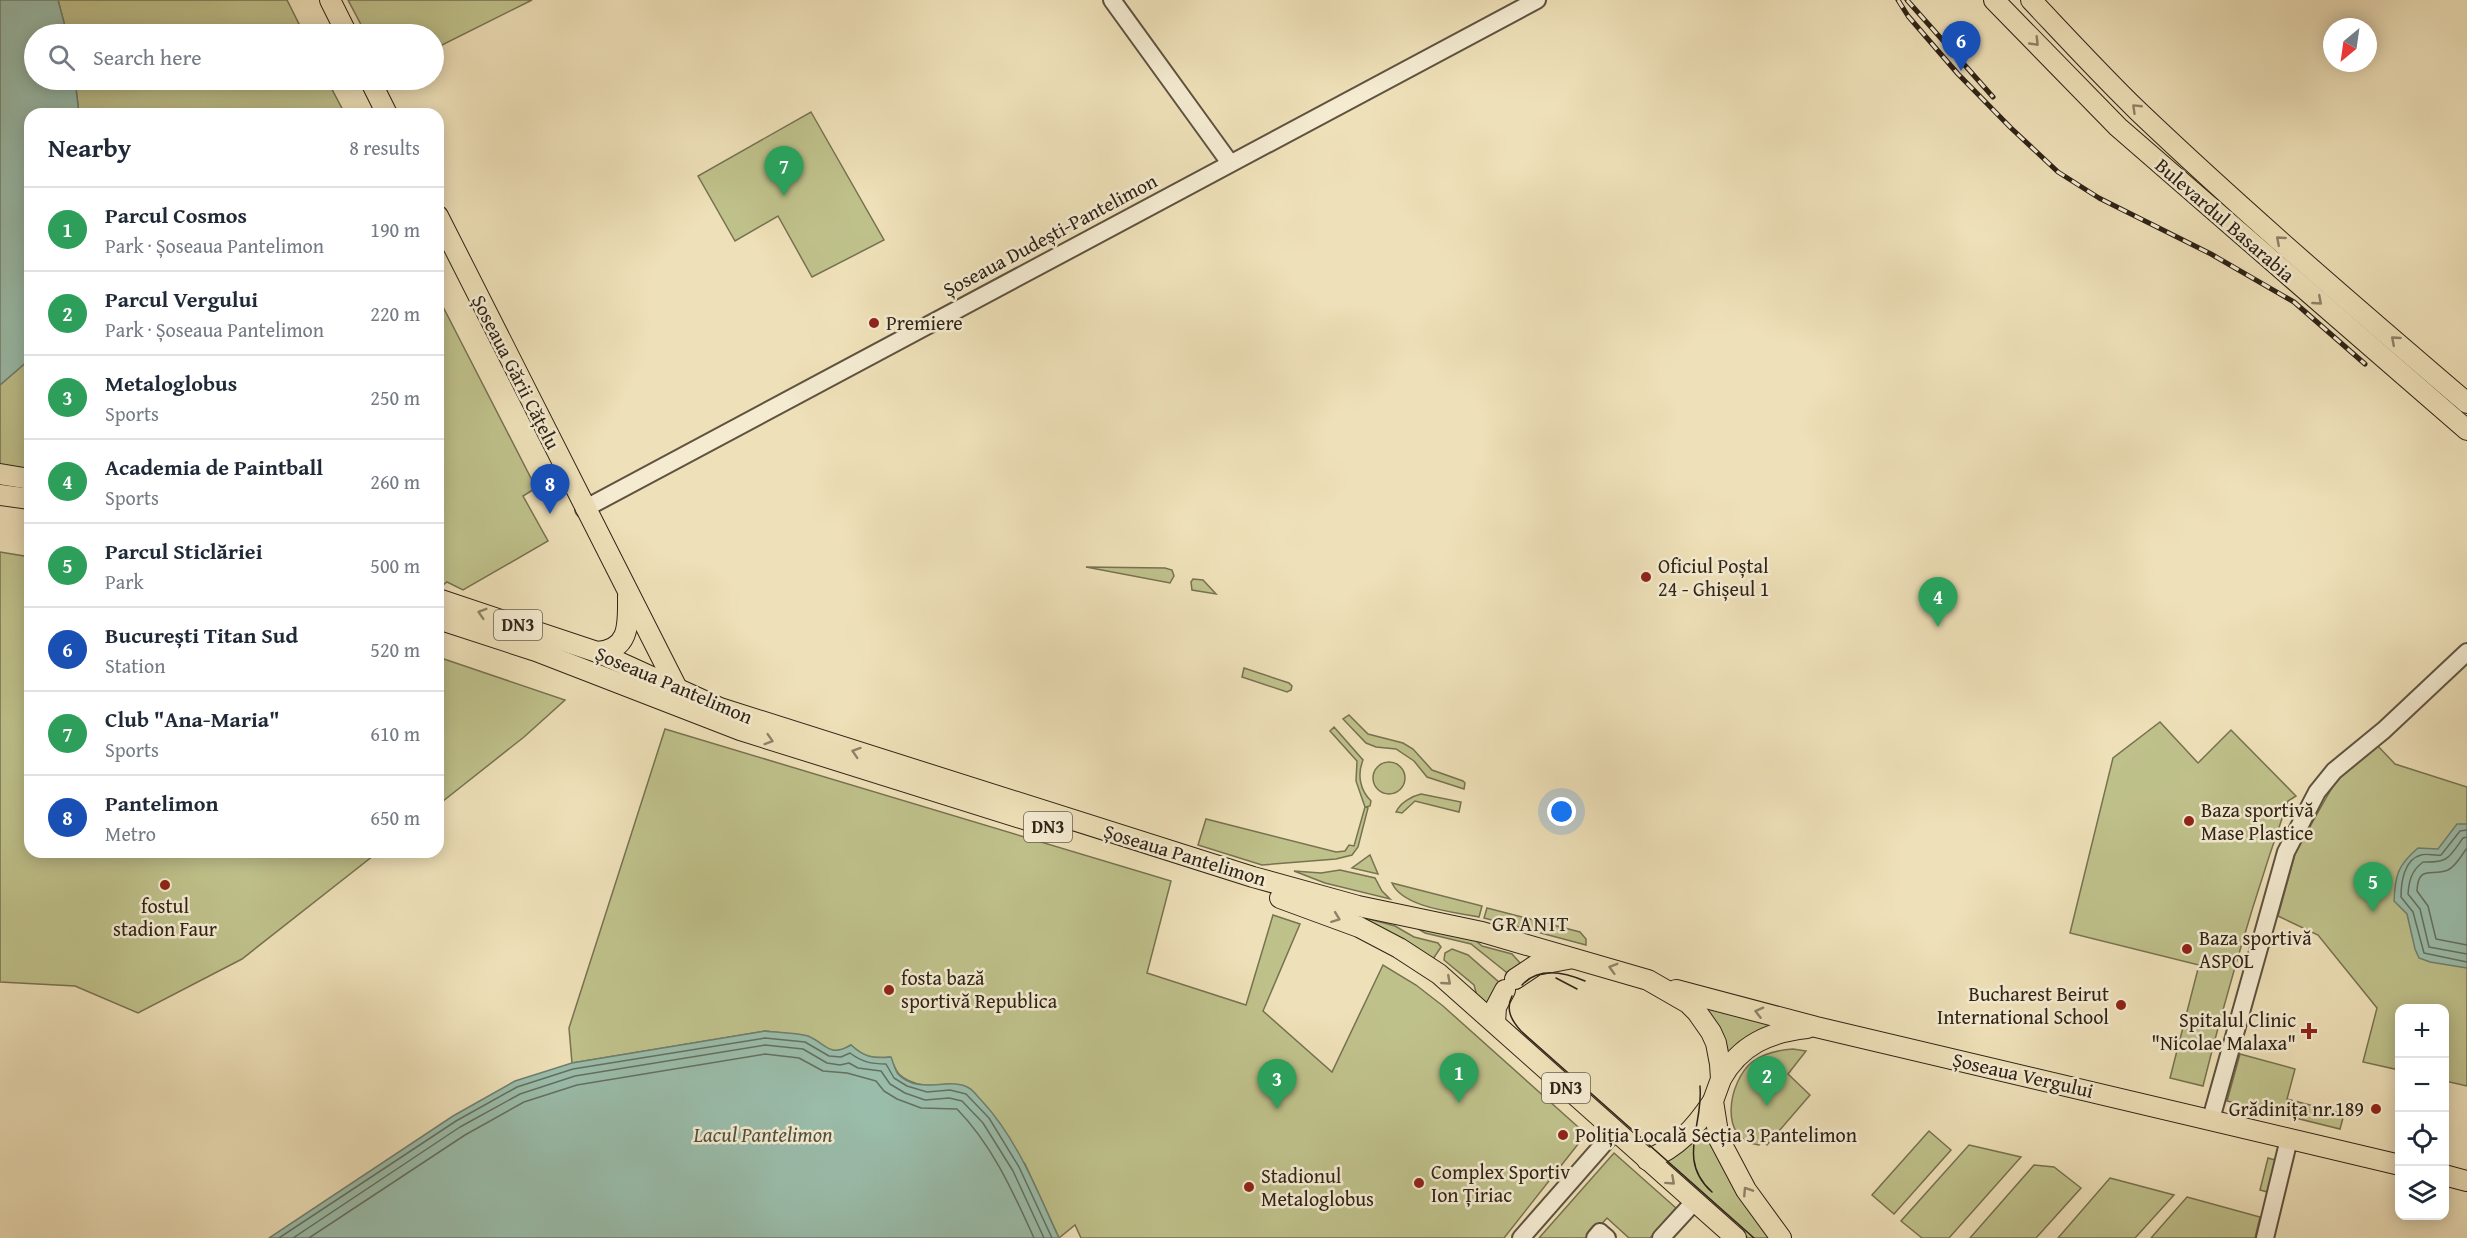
<!DOCTYPE html>
<meta charset="utf-8">
<style>
:root{--surface:#fff;--page:#f6f6f7;--text:#1f2937;--muted:#747a83;--line:#e0e1e3;--accent:#8f2418}
body{margin:0;font-family:"Gentium Book Plus",serif;background:var(--page);color:var(--text)}
.controls{position:absolute;right:18px;bottom:18px;display:grid;overflow:hidden;border-radius:12px;box-shadow:0 3px 15px #0003}
.controls button{width:54px;height:54px;display:grid;place-items:center;padding:0;border:0;border-bottom:2px solid var(--line);background:var(--surface);color:var(--text);font:30px sans-serif}
.compass{position:absolute;left:2323px;top:18px;width:54px;height:54px;border-radius:50%;background:var(--surface);box-shadow:0 3px 15px #0003;rotate:209deg}
.you{position:absolute;left:1562px;top:812px;width:21px;height:21px;margin:-15px;border:4px solid #fff;border-radius:50%;background:#1a73e8;box-shadow:0 0 0 9px #1a73e833}
.badge{display:grid;place-items:center;width:39px;height:39px;border-radius:50%;background:var(--accent);color:#fff;font-size:20px;font-weight:700}
.pin{position:absolute;translate:-50% -50px;filter:drop-shadow(0 2px 3px #0008)}
.pin::after{content:'';position:absolute;top:32px;width:21px;height:18px;background:inherit;clip-path:polygon(0 0,100% 0,50% 100%)}
.list{margin:0;padding:0;list-style:none}
h2{display:flex;justify-content:space-between;align-items:center;height:78px;margin:0;padding:0 24px;font-size:26px}
h2 small{font-size:20px;font-weight:400;color:var(--muted)}
.list li{display:grid;grid-template-columns:39px 1fr auto;gap:18px;align-items:center;box-sizing:border-box;height:84px;padding:0 24px;border-top:2px solid var(--line)}
.list b{display:block;font-size:22px;white-space:nowrap}
.list p{margin:0;font-size:20px;white-space:nowrap;color:var(--muted)}
.list em{font-size:20px;font-style:normal;color:var(--muted)}
.icon{flex:none;width:33px;height:33px;fill:none;stroke:currentColor;stroke-width:2;stroke-linecap:round;stroke-linejoin:round}
.map{position:relative;flex:none;width:2467px;height:1238px;overflow:hidden}
.search{position:absolute;background:var(--surface);box-shadow:0 3px 15px #0003;left:24px;top:24px;width:420px;height:66px;display:flex;align-items:center;gap:15px;box-sizing:border-box;padding:0 21px;border-radius:33px;color:var(--muted);font-size:22px}
.panel{position:absolute;background:var(--surface);box-shadow:0 3px 15px #0003;left:24px;top:108px;width:420px;height:750px;border-radius:18px}
.map>svg:first-child{display:block}
</style>
<div class="map">
<svg width="2467" height="1238" viewBox="0 0 2467 1238">
<rect width="100%" height="100%" fill="#eee0b8"/>
<filter id="stains"><feTurbulence type="fractalNoise" baseFrequency=".00333" numOctaves="4"/><feColorMatrix values="0 0 0 0 .2 0 0 0 0 .09 0 0 0 0 .02 0 0 0 .5 -.17"/></filter>
<radialGradient id="worn" r=".72"><stop offset=".6" stop-color="#630" stop-opacity="0"/><stop offset="1" stop-color="#630" stop-opacity=".3"/></radialGradient>
<!-- green -->
<g fill="#bfc18b" stroke="#777251" stroke-width="1.5">
<path d="M58 0H287L304 34H67Z"/>
<path d="M348 0H532L434 49V34H366Z"/>
<path d="M75 80H327L345 114H79Z"/>
<path d="M811 112 884 240 812 277 778 216 735 241 698 176Z"/>
<path d="M438 297 536 488 523 496 548 541 463 590 447 582 438 589Z"/>
<path d="M30 359V471L0 466V385Z"/>
<path d="M0 552 30 557V852H378L242 959 138 1013 75 986 0 982Z"/>
<path d="M1086 567 1165 568 1172 570 1174 576 1170 583Z"/>
<path d="M1193 579 1203 580 1216 594 1192 590 1191 582Z"/>
<path d="M438 657 565 700 524 737 438 805Z"/>
<path d="M1244 668 1289 683 1292 686 1291 690 1287 692 1242 677Z"/>
<path d="M1349 715 1368 734 1403 743 1413 749 1432 770 1463 781 1465 783 1464 789 1427 777 1414 761 1396 749 1376 747 1366 743 1343 719Z"/>
<path d="M2160 722 2198 763 2231 730 2296 796 2288 801C2255 895 2227 990 2203 1086L2170 1078 2199 965 2070 933 2113 758Z"/>
<path d="M1334 727 1363 760C1357 775 1360 790 1371 801L1370 806 1366 807 1368 808 1358 847 1352 855 1336 859 1262 865 1198 845 1206 819 1336 852 1345 851 1349 845 1354 846 1365 807 1356 781 1357 761 1330 731Z"/>
<path d="M665 729 1171 881 1147 973 1246 1005 1273 915 1300 924 1263 1011 1332 1072 1383 965 1416 985 1443 1006 1586 1134 1504 1238H1081L1075 1225 1059 1238 1025 1164 950 1084C933 1086 912 1087 899 1074 895 1070 893 1062 890 1057 873 1059 864 1057 851 1045L840 1051 829 1050 807 1036 765 1031 572 1063 569 1028Z"/>
<path d="M2375 743 2395 764 2467 787V1086L2445 1081 2444 1008H2400L2399 1070 2363 1062 2377 1008 2318 935 2278 916 2295 854 2317 814 2337 779Z"/>
<circle cx="1389" cy="778" r="16"/>
<path d="M1421 794 1461 802 1459 812 1415 801 1402 813 1396 812C1400 803 1412 796 1421 794Z"/>
<path d="M1370 855 1378 874 1352 868Z"/>
<path d="M1340 870 1375 878 1382 891 1390 899 1325 883 1294 871 1321 873Z"/>
<path d="M1392 883 1482 906 1479 917C1455 912 1403 908 1392 883Z"/>
<path d="M1487 908 1580 932 1586 939V945L1484 918Z"/>
<path d="M1344 912 1395 926 1414 937 1438 943 1441 947 1433 959Z"/>
<path d="M1415 927 1474 939 1482 946 1512 954 1521 964 1511 976 1471 944 1425 933Z"/>
<path d="M1452 949 1468 955 1501 984 1488 1005 1477 996 1474 985 1444 960 1445 953Z"/>
<path d="M1705 1007 1774 1025 1727 1057Z"/>
<path d="M1793 1049 1806 1051 1788 1074 1810 1095 1767 1145 1763 1141 1759 1145C1717 1140 1729 1081 1752 1062 1764 1053 1779 1050 1793 1049Z"/>
<path d="M2240 1054 2295 1069 2287 1099 2344 1114 2340 1129 2227 1101Z"/>
<path d="M1709 1122 1774 1238H1748L1694 1192 1657 1165 1683 1151Z"/>
<path d="M1929 1131 1951 1150 1894 1214 1872 1195Z"/>
<path d="M1969 1145 2021 1157 1949 1238H1922L1901 1221Z"/>
<path d="M1614 1153 1676 1208 1650 1238H1629L1607 1218 1589 1238H1539Z"/>
<path d="M2268 1158 2279 1161 2271 1193 2260 1190Z"/>
<path d="M2034 1165 2054 1167 2081 1188 2036 1238H1970Z"/>
<path d="M2110 1178 2174 1195 2135 1238H2058Z"/>
<path d="M2187 1197 2260 1217 2255 1238H2151Z"/>
</g>
<!-- water -->
<g fill="#9abdab" stroke="#6f7f70" stroke-width="1.5">
<path d="M0 0H58L67 34H34V80H75L79 114H30V359L0 385Z"/>
<path d="M2457 824H2467V968L2430 962 2419 958 2415 949 2407 914 2394 901C2395 875 2398 865 2418 848L2438 849Z"/>
<path d="M765 1031C778 1033 796 1032 808 1036 827 1044 829 1058 851 1045 864 1057 873 1059 891 1057 893 1062 895 1070 898 1074 918 1096 950 1076 969 1088 974 1091 978 1097 982 1101 1018 1140 1037 1191 1059 1238H269L453 1116 515 1081 572 1063Z"/>
</g>
<g fill="none" stroke-linecap="round" stroke-linejoin="round">
<!-- shore -->
<g stroke="#647061" stroke-width="1.5">
<path d="M2467 830 2460 831 2441 855C2435 856 2427 853 2421 855 2404 859 2401 883 2401 897L2413 912 2424 953 2467 962"/>
<path d="M2467 837 2463 838C2449 858 2448 863 2423 862 2411 871 2409 881 2408 894L2420 909 2429 947 2467 954"/>
<path d="M2467 848C2461 856 2456 866 2448 870 2432 877 2418 864 2417 891L2428 906 2436 939 2467 945"/>
<path d="M279 1238 456 1121 517 1087 573 1069 765 1038 805 1042 829 1056 841 1057 850 1053C862 1062 871 1064 886 1064L894 1078 907 1086 927 1092 950 1090 966 1094 989 1118 1019 1167 1052 1238"/>
<path d="M293 1238 460 1127 520 1094 575 1076 765 1045 803 1049 827 1063 840 1065 849 1063 858 1068 881 1071 890 1084 905 1093 925 1100 949 1098 962 1101 983 1123 1013 1171 1044 1238"/>
<path d="M309 1238 465 1135 524 1102 577 1085 765 1054 799 1058 823 1071 847 1073 876 1081 884 1091 897 1099 921 1108 957 1109C993 1146 1013 1192 1034 1238"/>
</g>
<defs>
<g id="minor">
<path d="M1112 0 1230 163"/>
<path d="M584 509 1537 0"/>
<path d="M2211 1119 2286 852 2317 792 2334 771 2384 730 2467 652"/>
<path d="M1521 1238 1614 1132"/>
<path d="M1595 1238 1600 1232 1607 1238"/>
<path d="M1661 1238 1694 1202"/>
<path d="M2265 1238 2289 1139"/>
</g>
<g id="major">
<path d="M330 0 347 34"/>
<path d="M1994 0 2118 127 2467 430"/>
<path d="M2031 0C2066 37 2101 75 2138 111 2244 212 2356 308 2467 403"/>
<path d="M370 80 387 114"/>
<path d="M438 216 679 692"/>
<path d="M0 474 30 479"/>
<path d="M0 495 30 499"/>
<path d="M438 599 597 652 720 708 1253 877 1358 906 1482 932 1648 980 1688 1003 1697 1012 1711 1032 1716 1043 1720 1064 1721 1079 1713 1101 1719 1139 1746 1190 1781 1238"/>
<path d="M438 619 536 651 740 730 1046 826"/>
<path d="M597 652C631 650 628 622 628 596"/>
<path d="M1280 898 1359 927 1399 948 1439 974 1736 1238"/>
<path d="M1515 979 1536 965 1568 959"/>
<path d="M1676 990 1816 1027 2400 1165"/>
<path d="M1495 1023 1496 1007 1505 990"/>
<path d="M1721 1079C1740 1045 1769 1032 1807 1028"/>
<path d="M1647 1160C1677 1148 1695 1128 1713 1101"/>
<path d="M2444 1175 2467 1181"/>
</g>
</defs>
<!-- minor casing -->
<use href="#minor" stroke="#5f523f" stroke-width="20"/>
<!-- major casing -->
<use href="#major" stroke="#2f2317" stroke-width="22"/>
<!-- minor -->
<use href="#minor" stroke="#f4ebd1" stroke-width="16"/>
<!-- major -->
<use href="#major" stroke="#eee0b8" stroke-width="20"/>
<!-- tram -->
<g stroke="#2f2317" stroke-width="1.5">
<path d="M1556 978 1577 989"/>
<path d="M1522 985C1539 966 1564 972 1585 981"/>
<path d="M1512 996C1505 1010 1512 1021 1521 1031L1754 1238"/>
<path d="M1700 1086C1704 1125 1676 1160 1712 1192"/>
</g>
<defs>
<g id="rail">
<path d="M1898 0 1908 16 1958 74 2011 128 2058 172 2099 198 2211 254 2294 302 2365 364"/>
<path d="M1907 0 1993 97"/>
</g>
</defs>
<!-- rail casing -->
<use href="#rail" stroke="#2f2317" stroke-width="5"/>
<!-- rail -->
<use href="#rail" stroke="#f4ebd1" stroke-width="3" stroke-dasharray="9" stroke-linecap="butt"/>
</g>
<!-- one-way arrows -->
<defs><path id="oneway-chevron" d="M-2-3.5L2.5 0L-2 3.5" fill="none" stroke-width="1.6" stroke-linecap="round" stroke-linejoin="round" transform="scale(1.5)"/></defs>
<g stroke="#8e8268">
<use href="#oneway-chevron" transform="translate(2035 42) rotate(46)"/>
<use href="#oneway-chevron" transform="translate(2136 108) rotate(-136)"/>
<use href="#oneway-chevron" transform="translate(2280 240) rotate(-139)"/>
<use href="#oneway-chevron" transform="translate(2318 301) rotate(41)"/>
<use href="#oneway-chevron" transform="translate(2395 340) rotate(-139)"/>
<use href="#oneway-chevron" transform="translate(482 613) rotate(-163)"/>
<use href="#oneway-chevron" transform="translate(769 740) rotate(17)"/>
<use href="#oneway-chevron" transform="translate(856 752) rotate(-162)"/>
<use href="#oneway-chevron" transform="translate(1336 918) rotate(21)"/>
<use href="#oneway-chevron" transform="translate(1613 968) rotate(-164)"/>
<use href="#oneway-chevron" transform="translate(1447 981) rotate(41)"/>
<use href="#oneway-chevron" transform="translate(1759 1012) rotate(-166)"/>
<use href="#oneway-chevron" transform="translate(1671 1181) rotate(42)"/>
<use href="#oneway-chevron" transform="translate(1747 1191) rotate(-123)"/>
</g>
<!-- markers -->
<g fill="#8f2418" stroke="#f4ebd1" stroke-width="2">
<circle cx="874" cy="323" r="6"/>
<circle cx="1646" cy="577" r="6"/>
<circle cx="2189" cy="821" r="6"/>
<circle cx="165" cy="885" r="6"/>
<circle cx="2187" cy="949" r="6"/>
<circle cx="889" cy="990" r="6"/>
<circle cx="2121" cy="1005" r="6"/>
<path d="M2306 1022h6v6h6v6h-6v6h-6v-6h-6v-6h6z"/>
<circle cx="2376" cy="1109" r="6"/>
<circle cx="1563" cy="1135" r="6"/>
<circle cx="1419" cy="1183" r="6"/>
<circle cx="1249" cy="1187" r="6"/>
</g>
<g text-anchor="middle" stroke-width="5" stroke-linejoin="round" paint-order="stroke">
<!-- shield labels -->
<g fill="#f4ebd1" stroke="#6a5f4f" stroke-width="1.5">
<rect x="494" y="610" width="48" height="30" rx="4.5"/>
<rect x="1024" y="812" width="48" height="30" rx="4.5"/>
<rect x="1542" y="1073" width="48" height="30" rx="4.5"/>
</g>
<g font-size="18" font-weight="bold" fill="#2f2317">
<text x="518" y="631">DN3</text>
<text x="1048" y="833">DN3</text>
<text x="1566" y="1094">DN3</text>
</g>
<!-- street labels -->
<g font-size="20" fill="#2f2317" stroke="#f4ebd1">
<text transform="translate(2225 220) rotate(41)" y="7">Bulevardul Basarabia</text>
<text transform="translate(1050 235) rotate(-28)" y="7">Șoseaua Dudești-Pantelimon</text>
<text transform="translate(516 372) rotate(63)" y="7">Șoseaua Gării Cățelu</text>
<text transform="translate(674 685) rotate(23)" y="7">Șoseaua Pantelimon</text>
<text transform="translate(1185 855) rotate(17)" y="7">Șoseaua Pantelimon</text>
<text transform="translate(2023 1075) rotate(13)" y="7">Șoseaua Vergului</text>
</g>
<!-- poi labels -->
<g font-size="20" fill="#2f2317" stroke="#f4ebd1" text-anchor="start">
<text x="886" y="330">Premiere</text>
<text x="1658" y="573">Oficiul Poștal<tspan x="1658" dy="23">24 - Ghișeul 1</tspan></text>
<text x="2201" y="817">Baza sportivă<tspan x="2201" dy="23">Mase Plastice</tspan></text>
<text x="165" y="913" text-anchor="middle">fostul<tspan x="165" dy="23">stadion Faur</tspan></text>
<text x="2199" y="945">Baza sportivă<tspan x="2199" dy="23">ASPOL</tspan></text>
<text x="901" y="985">fosta bază<tspan x="901" dy="23">sportivă Republica</tspan></text>
<text x="2109" y="1001" text-anchor="end">Bucharest Beirut<tspan x="2109" dy="23">International School</tspan></text>
<text x="2296" y="1027" text-anchor="end">Spitalul Clinic<tspan x="2296" dy="23">"Nicolae Malaxa"</tspan></text>
<text x="2364" y="1116" text-anchor="end">Grădinița nr.189</text>
<text x="1575" y="1142">Poliția Locală Secția 3 Pantelimon</text>
<text x="1431" y="1179">Complex Sportiv<tspan x="1431" dy="23">Ion Țiriac</tspan></text>
<text x="1261" y="1183">Stadionul<tspan x="1261" dy="23">Metaloglobus</tspan></text>
</g>
<!-- neighbourhood labels -->
<g font-size="21" letter-spacing="1.5" fill="#2f2317" stroke="#f4ebd1">
<text x="1531" y="931">GRANIT</text>
</g>
<!-- water labels -->
<g font-size="21" font-style="italic" fill="#4f5143" stroke="#f4ebd1">
<text x="763" y="1142">Lacul Pantelimon</text>
</g>
</g>
<rect width="100%" height="100%" filter="url(#stains)"/>
<rect width="100%" height="100%" fill="url(#worn)"/>
</svg>
<div class="controls">
<button>+</button>
<button>−</button>
<button><svg class="icon" aria-label="locate" viewBox="0 0 24 24"><circle cx="12" cy="12" r="6"/><path d="M12 2v4M12 18v4M2 12h4M18 12h4"/></svg></button>
<button><svg class="icon" aria-label="layers" viewBox="0 0 24 24"><path d="M12 4l9 5-9 5-9-5zM3 14l9 5 9-5"/></svg></button>
</div>
<svg class="compass" viewBox="-18 -18 36 36"><path d="M0-13l5 13h-10z" fill="#e53935"/><path d="M0 13l5-13h-10z" fill="#747a83"/></svg>
<div class="you"></div>
<div class="pin badge" style="left:1459px;top:1103px;background:#2e9e5b">1</div>
<div class="pin badge" style="left:1767px;top:1106px;background:#2e9e5b">2</div>
<div class="pin badge" style="left:1277px;top:1109px;background:#2e9e5b">3</div>
<div class="pin badge" style="left:1938px;top:627px;background:#2e9e5b">4</div>
<div class="pin badge" style="left:2373px;top:912px;background:#2e9e5b">5</div>
<div class="pin badge" style="left:1961px;top:71px;background:#1a4fb4">6</div>
<div class="pin badge" style="left:784px;top:196px;background:#2e9e5b">7</div>
<div class="pin badge" style="left:550px;top:514px;background:#1a4fb4">8</div>
<div class="search"><svg class="icon" aria-label="search" viewBox="0 0 24 24"><circle cx="10" cy="10" r="6"/><path d="M15 15l6 6"/></svg>Search here</div>
<section class="panel">
<h2>Nearby<small>8 results</small></h2>
<ul class="list">
<li><span class="badge" style="background:#2e9e5b">1</span><div><b>Parcul Cosmos</b><p>Park · Șoseaua Pantelimon</p></div><em>190 m</em></li>
<li><span class="badge" style="background:#2e9e5b">2</span><div><b>Parcul Vergului</b><p>Park · Șoseaua Pantelimon</p></div><em>220 m</em></li>
<li><span class="badge" style="background:#2e9e5b">3</span><div><b>Metaloglobus</b><p>Sports</p></div><em>250 m</em></li>
<li><span class="badge" style="background:#2e9e5b">4</span><div><b>Academia de Paintball</b><p>Sports</p></div><em>260 m</em></li>
<li><span class="badge" style="background:#2e9e5b">5</span><div><b>Parcul Sticlăriei</b><p>Park</p></div><em>500 m</em></li>
<li><span class="badge" style="background:#1a4fb4">6</span><div><b>București Titan Sud</b><p>Station</p></div><em>520 m</em></li>
<li><span class="badge" style="background:#2e9e5b">7</span><div><b>Club &quot;Ana-Maria&quot;</b><p>Sports</p></div><em>610 m</em></li>
<li><span class="badge" style="background:#1a4fb4">8</span><div><b>Pantelimon</b><p>Metro</p></div><em>650 m</em></li>
</ul>
</section>
</div>
